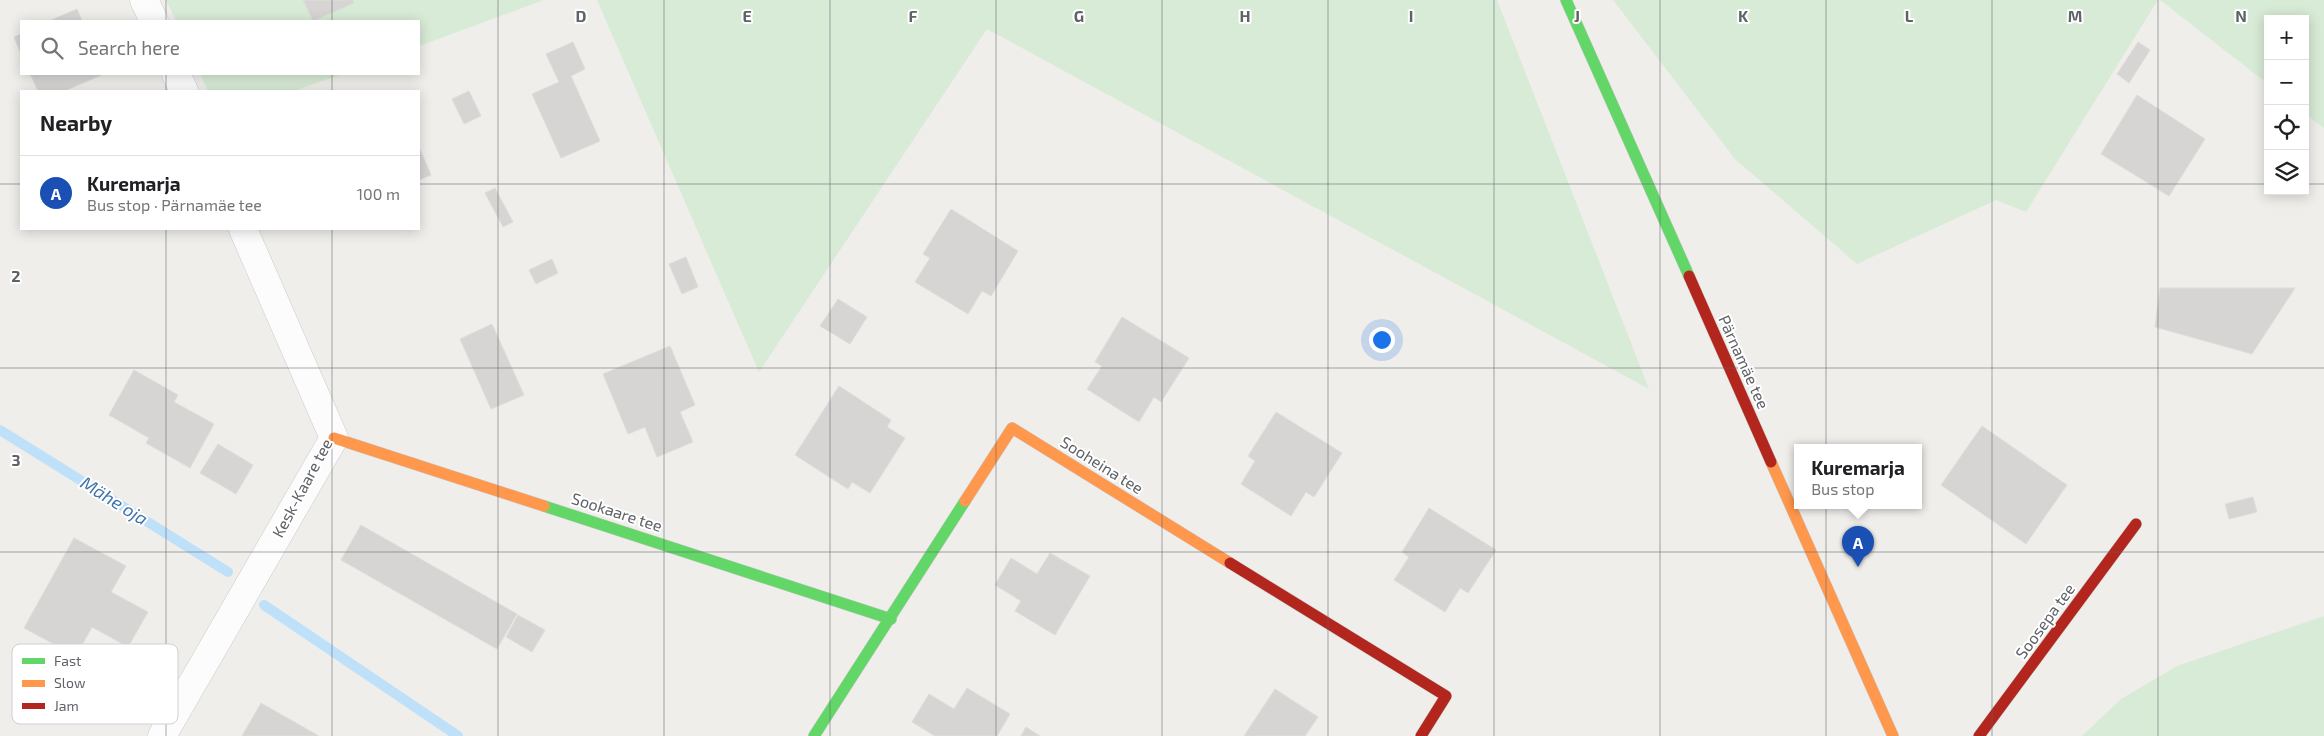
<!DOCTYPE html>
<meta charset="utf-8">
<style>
:root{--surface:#fff;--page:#f6f6f6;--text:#202124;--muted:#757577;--line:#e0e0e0;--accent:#919496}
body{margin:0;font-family:"Exo 2",sans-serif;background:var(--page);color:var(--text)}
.controls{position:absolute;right:15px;top:15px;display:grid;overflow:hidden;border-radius:0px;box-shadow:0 2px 12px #0003}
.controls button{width:45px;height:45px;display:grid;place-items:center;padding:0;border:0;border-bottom:1px solid var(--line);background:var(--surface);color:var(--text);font:25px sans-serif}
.you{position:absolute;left:1381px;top:339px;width:18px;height:18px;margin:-12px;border:4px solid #fff;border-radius:50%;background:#1a73e8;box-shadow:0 0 0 8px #1a73e833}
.badge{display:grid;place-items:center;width:32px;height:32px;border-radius:50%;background:var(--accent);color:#fff;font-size:16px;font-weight:700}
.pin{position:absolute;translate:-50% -41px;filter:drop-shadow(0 1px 2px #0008)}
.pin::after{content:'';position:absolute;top:26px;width:18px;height:15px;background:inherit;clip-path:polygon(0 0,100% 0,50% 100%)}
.popup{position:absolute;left:1794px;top:444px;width:128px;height:65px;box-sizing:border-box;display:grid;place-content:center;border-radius:0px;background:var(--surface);filter:drop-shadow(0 1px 4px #0005);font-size:16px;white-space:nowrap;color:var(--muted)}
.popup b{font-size:19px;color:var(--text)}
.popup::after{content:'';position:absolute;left:50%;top:100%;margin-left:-10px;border:10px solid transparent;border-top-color:var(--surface)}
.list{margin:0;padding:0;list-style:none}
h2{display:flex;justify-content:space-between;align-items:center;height:65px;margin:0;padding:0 20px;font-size:21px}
h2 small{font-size:16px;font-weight:400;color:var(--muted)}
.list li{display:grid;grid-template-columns:32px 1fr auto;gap:15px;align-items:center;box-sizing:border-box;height:75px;padding:0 20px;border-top:1px solid var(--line)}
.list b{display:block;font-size:19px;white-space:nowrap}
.list p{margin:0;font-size:16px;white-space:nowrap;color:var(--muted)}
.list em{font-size:16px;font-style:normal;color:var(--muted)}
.icon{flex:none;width:28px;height:28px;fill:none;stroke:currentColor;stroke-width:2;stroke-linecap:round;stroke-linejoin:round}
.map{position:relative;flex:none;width:2324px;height:736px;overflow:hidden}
.search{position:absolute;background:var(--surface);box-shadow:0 2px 12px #0003;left:20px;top:20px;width:400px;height:55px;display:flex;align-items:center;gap:12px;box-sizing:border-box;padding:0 18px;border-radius:0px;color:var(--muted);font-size:19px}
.panel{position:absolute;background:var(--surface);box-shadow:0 2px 12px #0003;left:20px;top:90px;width:400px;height:140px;border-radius:0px}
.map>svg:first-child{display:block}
</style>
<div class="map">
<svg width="2324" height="736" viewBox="0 0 2324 736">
<rect width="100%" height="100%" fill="#efeeea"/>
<!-- green -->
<g fill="#d8ebd6">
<path d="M166 0H544L419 46V21H176Z"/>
<path d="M597 0H1497L1649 389 987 29 759 372Z"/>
<path d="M1613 0H2158L2026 212 1996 200 1857 264 1735 159Z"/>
<path d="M2160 0H2324V128L2305 114V19H2268V84Z"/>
<path d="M200 74H342L294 91H208Z"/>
<path d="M2324 616V736H2082L2121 699 2177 666Z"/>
</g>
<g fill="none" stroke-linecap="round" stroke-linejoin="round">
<!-- stream -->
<g stroke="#bfe0f9" stroke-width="10">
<path d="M0 430 228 572"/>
<path d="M264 605 458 736"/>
</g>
</g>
<!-- building -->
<g fill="#d6d5d3" stroke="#deddd9">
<path d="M303 0H353L354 3 313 21Z"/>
<path d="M77 9 82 21H49Z"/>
<path d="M21 34V54L14 37Z"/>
<path d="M573 42 585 69 571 76 600 141 561 158 532 94 559 82 546 54Z"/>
<path d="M2138 42 2150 50 2129 83 2117 74Z"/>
<path d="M30 74H104L64 91H38Z"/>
<path d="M469 91 481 116 464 124 452 99Z"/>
<path d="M2137 95 2205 139 2169 196 2101 154Z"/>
<path d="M419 147 431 175 419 180Z"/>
<path d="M495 188 513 222 503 227 485 193Z"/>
<path d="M951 209 1018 251 991 296 982 291 968 314 915 282 930 258 923 254Z"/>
<path d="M686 257 698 287 682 294 669 264Z"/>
<path d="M552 259 558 273 536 284 529 270Z"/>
<path d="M2160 288H2295L2252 354 2155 327Z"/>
<path d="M838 299 867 317 850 344 820 326Z"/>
<path d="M1122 317 1189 358 1161 402 1154 397 1139 422 1087 389 1102 366 1095 362Z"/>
<path d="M492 324 524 395 491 409 460 339Z"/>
<path d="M670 346 695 405 680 412 693 442 657 457 645 427 628 434 603 374Z"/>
<path d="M134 370 178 395 174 402 214 424 190 468 146 443 149 438 109 415Z"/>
<path d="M839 386 891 420 887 427 905 438 870 493 852 482 848 489 795 455Z"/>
<path d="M1276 412 1342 453 1314 497 1306 492 1291 516 1241 484 1255 461 1248 456Z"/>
<path d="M1982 426 2067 485 2026 544 1941 485Z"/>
<path d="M218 444 253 465 236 494 200 473Z"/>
<path d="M2253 497 2257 512 2229 519 2225 504Z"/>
<path d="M1429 508 1496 550 1468 593 1460 588 1445 612 1394 580 1409 557 1402 552Z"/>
<path d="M361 525 517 614 497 649 341 560Z"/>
<path d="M1852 536 1860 555 1853 558 1844 539Z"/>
<path d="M74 538 126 566 111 592 148 612 128 647 92 627 76 656 24 628Z"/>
<path d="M1050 553 1090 576 1055 635 1015 611 1021 601 995 585 1011 558 1037 574Z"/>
<path d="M518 615 545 630 532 652 506 637Z"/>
<path d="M967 688 1010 714 997 736H935L912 722 929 694 954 709Z"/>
<path d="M1275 689 1318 717 1305 736H1244Z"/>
<path d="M261 703 319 736H242Z"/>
<path d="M1026 727 1040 736H1021Z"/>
</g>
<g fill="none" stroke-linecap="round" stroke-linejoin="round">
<defs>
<g id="street">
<path d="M144 0 154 21"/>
<path d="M176 74 184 91"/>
<path d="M162 736 334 438 243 229"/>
</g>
<g id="fast">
<path d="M1566 0 1689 276"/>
<path d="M544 506 891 619"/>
<path d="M814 736 965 501"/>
</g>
<g id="slow">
<path d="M334 438 544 506"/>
<path d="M1771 462 1893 736"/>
<path d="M965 501 1012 428 1230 563"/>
</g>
<g id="jam">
<path d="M1689 276 1771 462"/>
<path d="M1230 563 1446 696 1421 736"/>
<path d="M1979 736 2136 524"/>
</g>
</defs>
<!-- street casing -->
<use href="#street" stroke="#cbcccc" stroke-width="29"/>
<!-- fast casing -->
<use href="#fast" stroke="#cacacb" stroke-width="12"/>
<!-- slow casing -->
<use href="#slow" stroke="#cacacb" stroke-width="12"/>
<!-- jam casing -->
<use href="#jam" stroke="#cacacb" stroke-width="12"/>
<!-- street -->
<use href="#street" stroke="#fdfcfc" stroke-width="28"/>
<!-- fast -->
<use href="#fast" stroke="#63d668" stroke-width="11"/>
<!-- slow -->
<use href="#slow" stroke="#ff974d" stroke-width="11"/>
<!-- jam -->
<use href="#jam" stroke="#b3261e" stroke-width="11"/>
</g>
<!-- grid -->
<path fill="none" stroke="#5f6368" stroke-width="1" stroke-opacity="0.55" d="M166 0V21M332 0V21M498 0V736M664 0V736M830 0V736M996 0V736M1162 0V736M1328 0V736M1494 0V736M1660 0V736M1826 0V736M1992 0V736M2158 0V736M166 74V91M332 74V91M0 184H21M419 184H2268M2305 184H2324M166 229V736M332 229V736M0 368H2324M0 552H2324"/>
<g text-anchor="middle" stroke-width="4" stroke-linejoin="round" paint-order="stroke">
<!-- street labels -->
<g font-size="16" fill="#5f6368" stroke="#fff">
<text transform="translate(1744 362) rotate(66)" y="6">Pärnamäe tee</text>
<text transform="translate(1102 465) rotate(32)" y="6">Sooheina tee</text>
<text transform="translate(302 488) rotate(-62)" y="6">Kesk-Kaare tee</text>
<text transform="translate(617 512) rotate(18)" y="6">Sookaare tee</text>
<text transform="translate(2045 621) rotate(-54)" y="6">Soosepa tee</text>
</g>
<!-- water labels -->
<g font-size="18" font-style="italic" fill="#4174aa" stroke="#fff">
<text transform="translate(114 501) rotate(32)" y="6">Mähe oja</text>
</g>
</g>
<!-- legend -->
<rect x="12" y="644" width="166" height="80" rx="8" fill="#fff" stroke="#cfd0d2" stroke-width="1"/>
<rect x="22" y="658" width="23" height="6" fill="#63d668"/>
<rect x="22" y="680" width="23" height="7" fill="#ff974d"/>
<rect x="22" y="703" width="23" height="6" fill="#b3261e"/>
<g font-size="14" fill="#5f6368">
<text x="54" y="666">Fast</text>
<text x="54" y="688">Slow</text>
<text x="54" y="711">Jam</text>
</g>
<g font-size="16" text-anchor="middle" font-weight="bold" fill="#5f6368" stroke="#fff" stroke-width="4" stroke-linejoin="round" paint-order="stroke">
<text x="581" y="22">D</text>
<text x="747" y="22">E</text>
<text x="913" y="22">F</text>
<text x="1079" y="22">G</text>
<text x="1245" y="22">H</text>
<text x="1411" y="22">I</text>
<text x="1577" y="22">J</text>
<text x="1743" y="22">K</text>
<text x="1909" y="22">L</text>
<text x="2075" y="22">M</text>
<text x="2241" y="22">N</text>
<text x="16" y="282">2</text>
<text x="16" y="466">3</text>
</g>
</svg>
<div class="controls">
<button>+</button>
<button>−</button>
<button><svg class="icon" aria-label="locate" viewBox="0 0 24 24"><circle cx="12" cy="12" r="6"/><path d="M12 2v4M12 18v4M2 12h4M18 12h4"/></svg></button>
<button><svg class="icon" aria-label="layers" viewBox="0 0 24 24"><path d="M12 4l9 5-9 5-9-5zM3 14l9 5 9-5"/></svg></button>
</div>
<div class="you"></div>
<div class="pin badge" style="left:1858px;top:567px;background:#1a4fb4">A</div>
<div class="popup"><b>Kuremarja</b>Bus stop</div>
<div class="search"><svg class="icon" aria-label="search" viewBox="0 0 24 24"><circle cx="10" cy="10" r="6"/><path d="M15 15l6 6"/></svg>Search here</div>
<section class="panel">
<h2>Nearby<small></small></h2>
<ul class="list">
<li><span class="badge" style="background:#1a4fb4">A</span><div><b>Kuremarja</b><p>Bus stop · Pärnamäe tee</p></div><em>100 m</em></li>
</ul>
</section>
</div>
